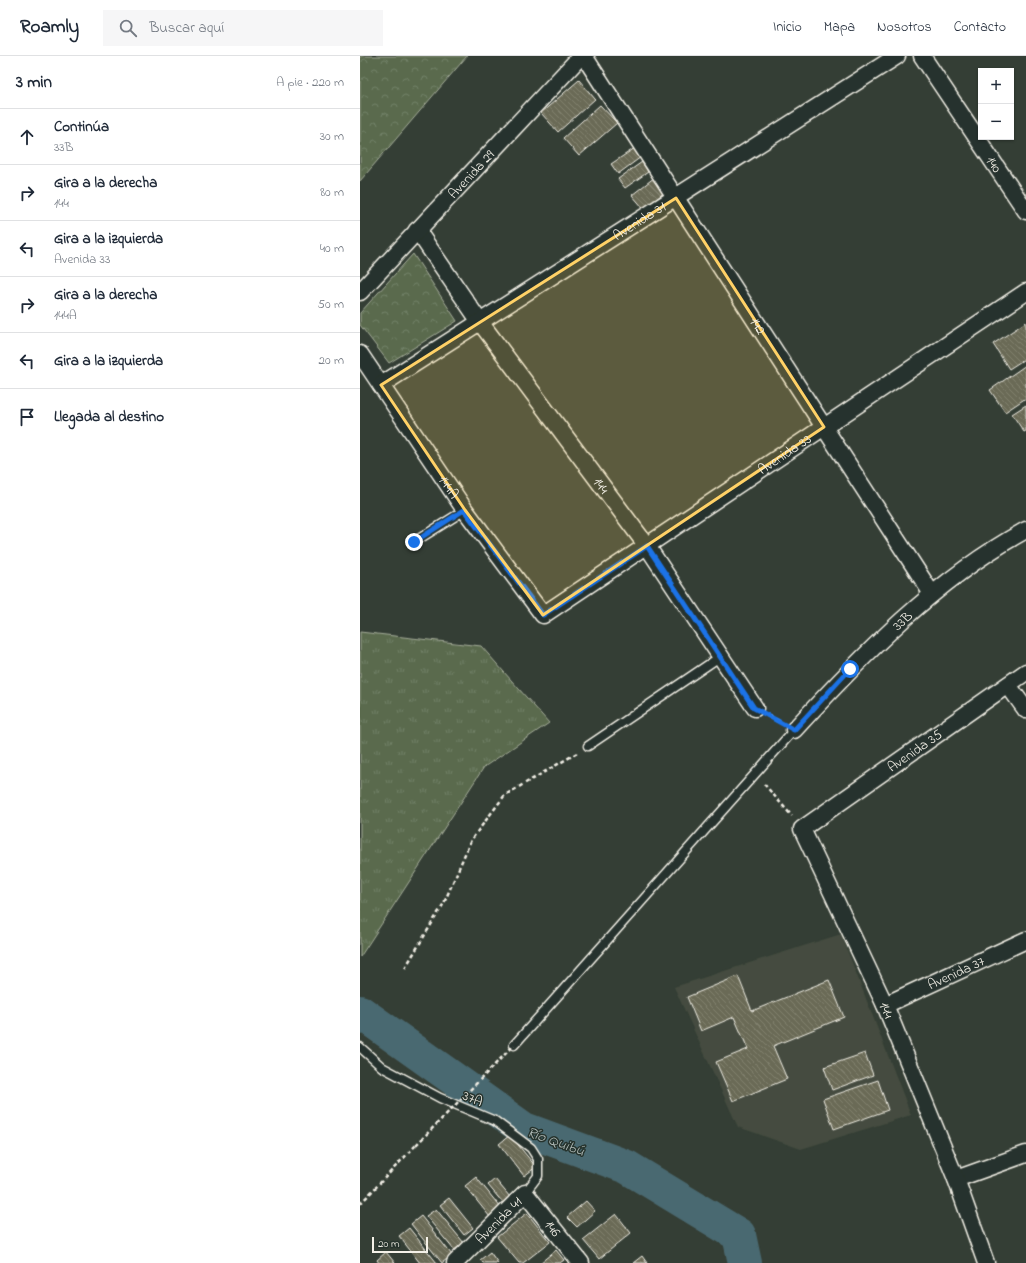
<!DOCTYPE html>
<html lang="es">
<meta charset="utf-8">
<style>
:root{--surface:#fff;--page:#f6f6f7;--text:#1f2937;--muted:#747a83;--line:#e0e1e3}
body{margin:0;font-family:"Indie Flower",sans-serif;background:var(--page);color:var(--text)}
.controls{position:absolute;right:12px;top:12px;display:grid;overflow:hidden;border-radius:0px;box-shadow:0 1px 3px #0004}
.controls button{width:36px;height:36px;display:grid;place-items:center;padding:0;border:0;border-bottom:1px solid var(--line);background:var(--surface);color:var(--text);font:20px sans-serif}
.scale{position:absolute;left:12px;bottom:10px;width:56px;box-sizing:border-box;padding-left:4px;border:2px solid #f4f1e8;border-top:0;font-size:11px;line-height:14px;white-space:nowrap;color:#f4f1e8;-webkit-text-stroke:3px #26332d;paint-order:stroke}
.stop{position:absolute;width:12px;height:12px;margin:-9px;border:3px solid #1a73e8;border-radius:50%;background:#fff}
.stop.end{background:#1a73e8;border-color:#fff;box-shadow:0 1px 4px #0008}
.list{margin:0;padding:0;list-style:none}
h2{display:flex;justify-content:space-between;align-items:center;height:52px;margin:0;padding:0 16px;font-size:17px}
h2 small{font-size:13px;font-weight:400;color:var(--muted)}
.list li{display:grid;grid-template-columns:26px 1fr auto;gap:12px;align-items:center;box-sizing:border-box;height:56px;padding:0 16px;border-top:1px solid var(--line)}
.list b{display:block;font-size:15px;white-space:nowrap}
.list p{margin:0;font-size:13px;white-space:nowrap;color:var(--muted)}
.list em{font-size:13px;font-style:normal;color:var(--muted)}
.icon{flex:none;width:22px;height:22px;fill:none;stroke:currentColor;stroke-width:2;stroke-linecap:round;stroke-linejoin:round}
.map{position:relative;flex:none;width:666px;height:1207px;overflow:hidden}
header{display:flex;align-items:center;gap:24px;box-sizing:border-box;height:56px;padding:0 20px;background:var(--surface);border-bottom:1px solid var(--line)}
header strong{font-size:19px}
nav{display:flex;gap:22px;margin-inline-start:auto;font-size:14px}
.search{width:280px;height:36px;background:var(--page);display:flex;align-items:center;gap:10px;box-sizing:border-box;padding:0 14px;border-radius:0px;color:var(--muted);font-size:15px}
main{display:flex}
aside{flex:1;background:var(--surface)}
.map>svg:first-child{display:block}
</style>
<header>
<strong>Roamly</strong>
<div class="search"><svg class="icon" aria-label="search" viewBox="0 0 24 24"><circle cx="10" cy="10" r="6"/><path d="M15 15l6 6"/></svg>Buscar aquí</div>
<nav><a>Inicio</a><a>Mapa</a><a>Nosotros</a><a>Contacto</a></nav>
</header>
<main>
<aside>
<h2>3 min<small>A pie · 220 m</small></h2>
<ul class="list">
<li><svg class="icon" aria-label="ahead" viewBox="0 0 24 24"><path d="M12 20V5M6 11l6-6 6 6"/></svg><div><b>Continúa</b><p>33B</p></div><em>30 m</em></li>
<li><svg class="icon" aria-label="right" viewBox="0 0 24 24"><path d="M7 20v-9h11M14 6l5 5-5 5"/></svg><div><b>Gira a la derecha</b><p>144</p></div><em>80 m</em></li>
<li><svg class="icon" aria-label="left" viewBox="0 0 24 24"><path d="M17 20v-9H6M10 6l-5 5 5 5"/></svg><div><b>Gira a la izquierda</b><p>Avenida 33</p></div><em>40 m</em></li>
<li><svg class="icon" aria-label="right" viewBox="0 0 24 24"><path d="M7 20v-9h11M14 6l5 5-5 5"/></svg><div><b>Gira a la derecha</b><p>144A</p></div><em>50 m</em></li>
<li><svg class="icon" aria-label="left" viewBox="0 0 24 24"><path d="M17 20v-9H6M10 6l-5 5 5 5"/></svg><div><b>Gira a la izquierda</b></div><em>20 m</em></li>
<li><svg class="icon" aria-label="arrive" viewBox="0 0 24 24"><path d="M6 21V4h12l-3 4 3 4H6"/></svg><div><b>Llegada al destino</b></div></li>
</ul>
</aside>
<div class="map">
<svg width="666" height="1207" viewBox="0 0 666 1207">
<defs>
<pattern id="grass-tufts" width="24" height="20" patternUnits="userSpaceOnUse"><rect width="24" height="20" fill="#5a6b4e"/><path d="M3 7l-1-3M5 7V3M7 7l1-3M15 17l-1-3M17 17v-4M19 17l1-3" fill="none" stroke="#728168"/></pattern>
<pattern id="forest-crowns" width="20" height="18" patternUnits="userSpaceOnUse"><rect width="20" height="18" fill="#5a6b4e"/><path d="M2 6a3 3 0 1 1 6 0M12 15a3 3 0 1 1 6 0" fill="none" stroke="#728168"/></pattern>
<pattern id="building-back-hatch" width="6" height="6" patternUnits="userSpaceOnUse"><rect width="6" height="6" fill="#6b6b56"/><path d="M-1 5l2 2M0 0l6 6M5-1l2 2" fill="none" stroke="#81816e"/></pattern>
</defs>
<rect width="100%" height="100%" fill="#343e35"/>
<filter id="ink" filterUnits="userSpaceOnUse"><feTurbulence type="fractalNoise" baseFrequency=".025" numOctaves="2"/><feDisplacementMap in="SourceGraphic" scale="8" xChannelSelector="R" yChannelSelector="G"/><feConvolveMatrix kernelMatrix="1 2 1 2 8 2 1 2 1" color-interpolation-filters="sRGB"/></filter>
<g filter="url(#ink)">
<!-- built -->
<path fill="#444c3f" d="M481 878 551 1059 441 1093 378 1071 314 931Z"/>
<!-- grass -->
<path fill="url(#grass-tufts)" stroke="#a7ae9b" d="M0 576 121 590 189 667 124 711 0 901Z"/>
<!-- forest -->
<g fill="url(#forest-crowns)" stroke="#a7ae9b">
<path d="M0 0H107L0 125Z"/>
<path d="M53 198 97 265 29 307 0 269V257Z"/>
</g>
<g fill="none" stroke-linecap="round" stroke-linejoin="round">
<!-- river -->
<path stroke="#4a6971" stroke-width="34" d="M0 956 164 1073 267 1111 379 1179 385 1207"/>
</g>
<!-- building -->
<g fill="url(#building-back-hatch)" stroke="#f4f1e8">
<path d="M219 24 235 43 198 76 181 57Z"/>
<path d="M240 49 257 67 219 100 203 82Z"/>
<path d="M275 92 281 101 258 118 251 108Z"/>
<path d="M282 106 288 116 265 132 258 123Z"/>
<path d="M295 121 306 135 284 153 272 139Z"/>
<path d="M666 266V302L649 313 633 288Z"/>
<path d="M666 309V342L645 356 630 334Z"/>
<path d="M666 349V375L664 376 652 358Z"/>
<path d="M378 920 392 955 469 924 484 961 413 990 427 1023 373 1045 356 1006 388 993 374 961 341 975 327 941Z"/>
<path d="M505 997 513 1019 472 1034 464 1011Z"/>
<path d="M518 1024 528 1054 474 1073 463 1043Z"/>
<path d="M150 1079 176 1111 164 1120 139 1088Z"/>
<path d="M116 1121 141 1152 130 1161 105 1130Z"/>
<path d="M135 1123 150 1141 143 1147 128 1129Z"/>
<path d="M89 1142 113 1172 104 1179 80 1149Z"/>
<path d="M226 1145 235 1155 217 1171 207 1161Z"/>
<path d="M76 1153 104 1187 94 1194 66 1160Z"/>
<path d="M167 1157 190 1186 163 1207H159L137 1181Z"/>
<path d="M256 1158 271 1177 239 1203 223 1184Z"/>
<path d="M61 1160 92 1199 82 1207 51 1168Z"/>
<path d="M49 1172 77 1207H60L39 1180Z"/>
<path d="M196 1194 204 1204 200 1207H180Z"/>
<path d="M26 1196 35 1207H19L17 1204Z"/>
<path d="M130 1196 138 1207H123L120 1204Z"/>
<path d="M282 1200 287 1207H273Z"/>
</g>
<g fill="none" stroke-linecap="round" stroke-linejoin="round">
<defs>
<g id="service">
<path d="M54 486 105 454"/>
<path d="M228 690 361 600"/>
<path d="M154 989 434 674"/>
<path d="M0 991 22 1011 80 1042 135 1065 171 1092 178 1103V1120L165 1137"/>
</g>
<g id="minor">
<path id="s1" d="M224 0 572 538"/>
<path id="s2" d="M562 0 666 155"/>
<path id="s3" d="M57 174 120 266 287 490 395 652"/>
<path id="s4" d="M0 236 221 0"/>
<path id="s5" d="M0 298 105 454 183 559 666 236"/>
<path id="s6" d="M21 329 537 0"/>
<path d="M648 629 666 654"/>
<path id="s7" d="M434 674C503 599 576 523 666 474"/>
<path id="s8" d="M525 949 666 884"/>
<path d="M596 1123 666 1098"/>
<path id="s9" d="M95 1207 165 1137 221 1207"/>
<path id="s10" d="M626 1207 596 1123 525 949 442 773 666 616"/>
</g>
</defs>
<!-- service casing -->
<use href="#service" stroke="#f4f1e8" stroke-width="11"/>
<!-- minor casing -->
<use href="#minor" stroke="#f4f1e8" stroke-width="19"/>
<!-- path -->
<g stroke="#f4f1e8" stroke-width="2.5" stroke-dasharray="4 3" stroke-linecap="butt">
<path d="M409 660 420 666"/>
<path d="M404 728 432 760"/>
<path d="M45 912 84 847 111 784 145 739 217 697"/>
<path d="M0 1148 56 1089"/>
</g>
<!-- service -->
<use href="#service" stroke="#26332d" stroke-width="8"/>
<!-- minor -->
<use href="#minor" stroke="#26332d" stroke-width="16"/>
<!-- path-bridge -->
<path stroke="#f4f1e8" stroke-width="2.5" stroke-dasharray="4 3" stroke-linecap="butt" d="M56 1089 154 989"/>
</g>
</g>
<g fill="none" stroke-linecap="round" stroke-linejoin="round" filter="url(#ink)">
<!-- route -->
<path stroke="#1a73e8" stroke-width="5" d="M54 486 104 454 183 559 287 490 394 652 434 674 490 613"/>
</g>
<!-- marked area -->
<path fill="#ffd166" fill-opacity="0.2" stroke="#ffd166" stroke-width="3" stroke-linejoin="round" d="M316 142 464 371 183 559 105 454 21 329Z"/>
<g text-anchor="middle" stroke-width="3" stroke-linejoin="round" paint-order="stroke">
<!-- street labels -->
<g font-size="14" fill="#f4f1e8" stroke="#26332d">
<text dy="5" stroke="none"><textPath href="#s2" startOffset="130">140</textPath></text>
<text dy="5" stroke="none"><textPath href="#s4" startOffset="162">Avenida 29</textPath></text>
<text dy="5" stroke="none"><textPath href="#s6" startOffset="306">Avenida 31</textPath></text>
<text dy="5" stroke="none"><textPath href="#s1" startOffset="321">142</textPath></text>
<text dy="5" stroke="none"><textPath href="#s5" startOffset="609">Avenida 33</textPath></text>
<text dy="5" stroke="none"><textPath href="#s3" startOffset="315">144</textPath></text>
<text dy="5" stroke="none"><textPath href="#s5" startOffset="160">144A</textPath></text>
<text dy="5" stroke="none"><textPath href="#s7" startOffset="154">33B</textPath></text>
<text dy="5" stroke="none"><textPath href="#s10" startOffset="609">Avenida 35</textPath></text>
<text dy="5" stroke="none"><textPath href="#s8" startOffset="78">Avenida 37</textPath></text>
<text transform="translate(527 954) rotate(67)" y="5">144</text>
<text transform="translate(113 1042) rotate(22)" y="5">37A</text>
<text dy="5" stroke="none"><textPath href="#s9" startOffset="61">Avenida 41</textPath></text>
<text dy="5" stroke="none"><textPath href="#s9" startOffset="144">146</textPath></text>
</g>
<!-- water labels -->
<g font-size="15" font-style="italic" fill="#b0bbb8" stroke="#26332d">
<text transform="translate(196 1085) rotate(20)" y="5">Río Quibú</text>
</g>
</g>
</svg>
<div class="controls">
<button>+</button>
<button>−</button>
</div>
<div class="scale">20 m</div>
<div class="stop" style="left:490px;top:613px"></div>
<div class="stop end" style="left:54px;top:486px"></div>
</div>
</main>
